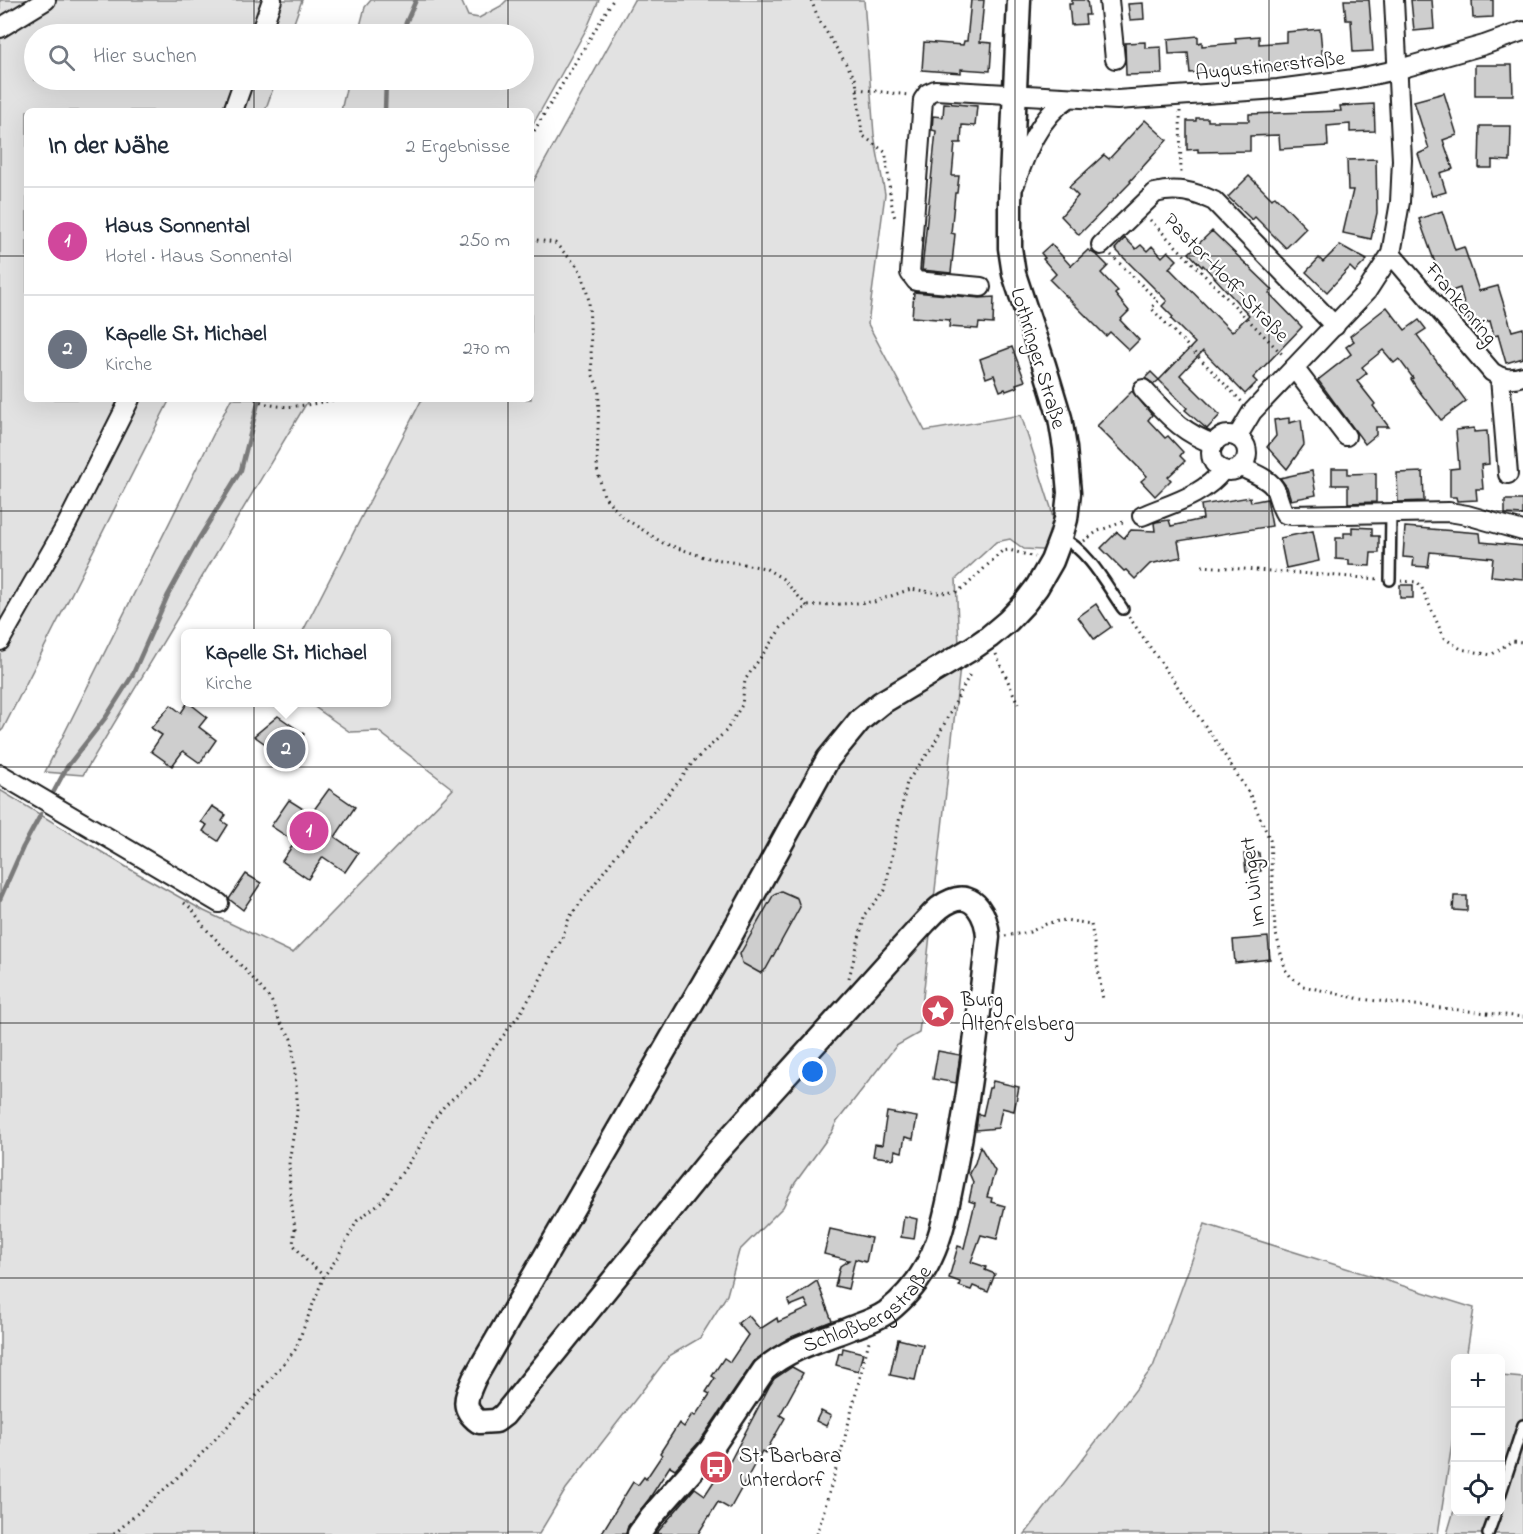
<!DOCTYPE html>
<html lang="de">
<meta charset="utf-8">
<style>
:root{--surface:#fff;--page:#f2f2f3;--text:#1f2937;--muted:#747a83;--line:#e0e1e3;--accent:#1a73e8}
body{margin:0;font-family:"Indie Flower",sans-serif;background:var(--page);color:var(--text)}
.controls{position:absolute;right:18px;bottom:18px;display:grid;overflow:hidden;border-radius:9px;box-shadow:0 6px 24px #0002}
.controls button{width:54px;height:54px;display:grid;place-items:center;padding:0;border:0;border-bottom:2px solid var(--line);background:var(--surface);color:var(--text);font:30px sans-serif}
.you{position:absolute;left:813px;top:1072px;width:21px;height:21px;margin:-15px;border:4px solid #fff;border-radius:50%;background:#1a73e8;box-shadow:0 0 0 9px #1a73e833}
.badge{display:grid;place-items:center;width:39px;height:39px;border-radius:50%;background:var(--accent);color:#fff;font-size:20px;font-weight:700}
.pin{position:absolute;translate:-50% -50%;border:3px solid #fff;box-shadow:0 2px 6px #0006}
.popup{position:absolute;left:181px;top:629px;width:210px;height:78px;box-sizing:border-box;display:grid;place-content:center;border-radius:9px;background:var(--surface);filter:drop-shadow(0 2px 4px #0005);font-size:20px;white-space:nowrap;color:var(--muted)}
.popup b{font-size:22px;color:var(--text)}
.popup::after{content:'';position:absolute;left:50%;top:100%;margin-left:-12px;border:12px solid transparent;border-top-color:var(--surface)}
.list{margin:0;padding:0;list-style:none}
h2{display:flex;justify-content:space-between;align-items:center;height:78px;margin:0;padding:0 24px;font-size:26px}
h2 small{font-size:20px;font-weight:400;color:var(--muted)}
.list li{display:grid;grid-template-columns:39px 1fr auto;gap:18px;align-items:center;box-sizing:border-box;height:108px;padding:0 24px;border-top:2px solid var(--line)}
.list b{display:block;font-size:22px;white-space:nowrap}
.list p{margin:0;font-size:20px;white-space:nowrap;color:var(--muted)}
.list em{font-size:20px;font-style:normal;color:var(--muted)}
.icon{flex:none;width:33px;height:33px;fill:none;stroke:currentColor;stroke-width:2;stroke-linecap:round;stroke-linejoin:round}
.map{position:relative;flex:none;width:1523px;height:1534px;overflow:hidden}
.search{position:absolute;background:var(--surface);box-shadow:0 6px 24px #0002;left:24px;top:24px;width:510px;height:66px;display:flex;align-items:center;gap:15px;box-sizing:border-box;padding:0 21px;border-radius:33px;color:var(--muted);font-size:22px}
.panel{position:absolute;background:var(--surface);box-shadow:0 6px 24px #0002;left:24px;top:108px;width:510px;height:294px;border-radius:9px}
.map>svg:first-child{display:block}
</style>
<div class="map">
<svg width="1523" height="1534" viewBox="0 0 1523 1534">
<rect width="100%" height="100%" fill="#fff"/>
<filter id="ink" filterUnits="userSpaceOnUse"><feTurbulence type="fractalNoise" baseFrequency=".0167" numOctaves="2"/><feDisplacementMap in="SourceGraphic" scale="12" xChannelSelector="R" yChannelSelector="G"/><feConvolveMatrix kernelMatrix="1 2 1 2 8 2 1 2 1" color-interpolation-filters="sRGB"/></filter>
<g filter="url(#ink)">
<!-- green -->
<g fill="#e2e2e2" stroke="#7f7f7f" stroke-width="1.5">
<path d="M0 0H302L290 34H34V80H276L265 111H27V399H170L3 729 0 732Z"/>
<path d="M371 0H461L468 16 479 18 501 6 507 0H599L587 28 531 128V111H341L348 80H524V34H358L365 7Z"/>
<path d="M634 0H864L874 135 885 194 868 324 925 431 1021 415 1051 508 1058 551 1024 549 1010 539 996 542 956 579 960 667 919 1033 896 1046 836 1123 832 1132 795 1183 783 1207 739 1251 727 1295 700 1338 669 1356 566 1489 539 1534H0V790L128 868 204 911 293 953 453 789 378 731 350 732 309 703 386 702V634L302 633 422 399H531V186Z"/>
<path d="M231 399H309L83 775 45 772Z"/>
<path d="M1205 1224 1474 1308 1466 1358H1456L1455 1424 1438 1534H1025L1153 1367Z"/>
<path d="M1501 1376 1523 1378V1534H1447L1455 1507 1456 1512H1500Z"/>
</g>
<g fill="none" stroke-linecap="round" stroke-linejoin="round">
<!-- stream -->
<g stroke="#7a7a7a" stroke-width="4.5">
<path d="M401 34 416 0"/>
<path d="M385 111 386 80"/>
<path d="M53 793 67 767 106 717 132 676 168 595 198 540 241 470 259 399"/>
<path d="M0 899 23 847 41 814"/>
</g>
</g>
<!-- building -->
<g fill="#cecece" stroke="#1c1c1c" stroke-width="1.5">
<path d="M971 0H984L980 42 992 43 990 71 961 69V73L922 70 924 42 963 45 964 41H967Z"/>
<path d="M1072 0H1087L1089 15H1085L1086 24 1071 25 1069 4H1072Z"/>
<path d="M1344 0H1369L1373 51 1353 52 1351 20H1346Z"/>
<path d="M1411 0H1432L1434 29 1414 31Z"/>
<path d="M1472 0H1493V17L1473 18Z"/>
<path d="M1143 3 1144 19 1130 20 1128 4Z"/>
<path d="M1320 29 1323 62 1272 67V71L1238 74V71L1223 72V70L1190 73 1188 53 1169 54 1168 39 1198 36V43L1202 42V46L1236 43 1235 38 1259 36V44L1286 42V32Z"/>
<path d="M1145 42V48L1161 47 1162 74 1126 75 1125 43Z"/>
<path d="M1475 65H1512L1513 95H1475Z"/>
<path d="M1444 93 1457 135 1443 140 1453 169 1440 173 1446 192 1432 196 1418 154 1429 149 1414 101Z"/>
<path d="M944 103 977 106 975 126 962 125 961 143H955L952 176H959L957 193H955L951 233 955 234 951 273 922 270 936 131 932 130 933 116 943 117Z"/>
<path d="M1374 104 1375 131 1350 132V124L1327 126 1328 146 1280 149 1279 135 1250 136V151L1198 152V149L1187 150V121H1196V118H1208V121H1249V114L1341 111 1340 106Z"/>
<path d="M1145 120 1167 140 1130 181 1131 182 1079 235 1061 216 1078 196 1069 187 1104 155 1109 159Z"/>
<path d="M1480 126H1511L1510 161 1492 160V168H1479Z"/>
<path d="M1376 159 1377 213 1371 239 1343 233 1353 190H1348L1347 160Z"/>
<path d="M1249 176 1272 199 1275 196 1306 228 1286 248 1255 217 1252 220 1228 197Z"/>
<path d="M1442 211 1455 250 1464 247 1479 291 1498 286 1512 331 1523 328V358L1506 363 1498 335 1494 336 1490 321 1470 326 1460 288 1446 293 1419 219Z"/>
<path d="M1212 231 1273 290 1269 293 1302 327 1253 378 1257 382 1245 394 1203 351 1180 375 1220 415 1207 429 1185 410 1187 408 1159 380 1195 343 1171 319 1173 317 1162 306 1167 301 1115 249 1125 238 1136 249 1141 245 1147 251 1152 246 1162 257 1168 251 1177 260 1169 268 1232 332 1249 315 1203 265 1202 267 1189 253Z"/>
<path d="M1051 244 1071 266 1088 250 1098 256 1108 266 1101 273 1118 291 1115 294 1129 311 1120 320 1139 340 1129 350 1110 332 1106 336 1050 280 1056 274 1043 259 1045 258 1041 253Z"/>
<path d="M1340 245 1367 260 1355 272 1350 267 1327 292 1306 272 1319 258 1323 262Z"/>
<path d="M914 292 980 298 994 297 993 324 979 323 978 329 949 327 950 320 912 317Z"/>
<path d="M1387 307 1405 330 1419 320 1426 329 1417 335 1466 401 1441 420 1416 387 1411 379 1413 378 1399 359 1394 363 1383 350 1362 367 1367 373 1357 381 1375 404 1373 406 1389 427H1376V435L1365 444 1318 380 1351 354 1346 347 1354 341 1350 336Z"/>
<path d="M1012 347 1025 381 1016 384 1017 387 1006 391 1005 389 1000 391 994 375 986 378 980 359Z"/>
<path d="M1151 372 1159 380 1154 384 1145 378Z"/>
<path d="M1132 391 1152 415 1148 420 1165 438 1168 436 1183 452 1180 456 1185 461 1168 477 1171 480 1155 496 1141 481 1147 476 1097 426Z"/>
<path d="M1289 418V423L1301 420 1304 445 1287 469 1267 447 1276 436 1274 420Z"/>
<path d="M1474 428V432L1487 431 1489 464 1481 465 1483 489H1476L1477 500 1457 501 1456 497H1450V469L1459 468 1456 430Z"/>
<path d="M1332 468H1348V474L1376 473V502L1348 503V485H1332Z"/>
<path d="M1312 471 1316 495 1291 500 1287 487 1280 478Z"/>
<path d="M1423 472 1424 501 1398 502 1397 473Z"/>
<path d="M1250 497 1251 502 1267 499 1272 526 1178 541 1181 557 1150 564 1135 579 1126 570 1124 571 1101 548 1117 532 1124 538 1131 530 1155 531 1154 523 1156 522 1169 520 1171 526 1203 519 1201 505Z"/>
<path d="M1505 500H1523V515L1505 514Z"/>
<path d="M1352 527 1372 528V536H1379V553H1371L1370 566 1349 565V560L1336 559V538H1344V533H1352Z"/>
<path d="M1405 527 1480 533 1481 542 1523 546V579L1491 576 1493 558 1430 552 1428 567 1413 566 1414 558 1403 557Z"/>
<path d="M1313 531 1319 561 1286 568 1280 538Z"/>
<rect x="1400" y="585" width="13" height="13"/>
<path d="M1096 604 1111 627 1094 639 1078 617Z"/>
<path d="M188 702 207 717 199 727 216 740 200 763 183 751 172 766 151 751 162 735 151 728 171 705 181 713Z"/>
<path d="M278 716 304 734 293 763 254 736Z"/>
<path d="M329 789 355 807 335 837 358 853 345 872 323 857 308 879 282 861 295 842 271 826 289 800 311 814Z"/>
<path d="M212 806 226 815 222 821 228 825 218 841 203 831 207 825 201 822Z"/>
<path d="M1259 853 1261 871 1246 872 1244 854Z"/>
<path d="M246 874 261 883 243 910 229 899Z"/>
<path d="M781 891 797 898 800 907 766 969 760 973 742 963 740 954 774 894Z"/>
<path d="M1454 896H1467V911L1453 910Z"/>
<path d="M1268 937 1270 959 1235 963 1233 940Z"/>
<path d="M938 1051 960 1055 956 1083 933 1079Z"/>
<path d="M993 1081 1019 1087 1014 1111 1002 1108 998 1128 976 1130 978 1114 983 1115 989 1088H991Z"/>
<path d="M887 1112 917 1117 913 1139 905 1137 902 1152 895 1150 894 1159 873 1156 875 1144 882 1145Z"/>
<path d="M980 1146 995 1171 987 1197 992 1198 991 1202 1005 1206 997 1239 981 1235 971 1262 986 1267 985 1270 995 1274 988 1292 973 1286 971 1290 959 1286 960 1282 949 1278 958 1246 964 1248 975 1203 969 1201 973 1182 969 1173 975 1163Z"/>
<path d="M904 1216 917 1219 914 1239 901 1237Z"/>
<path d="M830 1229 871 1238 866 1262 855 1259 848 1289 835 1286 840 1266 849 1260 824 1254Z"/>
<path d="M817 1281 832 1321 789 1338 755 1360 700 1441 675 1469 670 1466 649 1499 628 1526 626 1534H601L633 1482 638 1485 644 1477 646 1479 662 1455 660 1453 679 1423 684 1427 692 1414 695 1416 710 1394 706 1392 715 1378 712 1376 724 1358 730 1362 748 1335 738 1323 748 1315 760 1329 777 1318 778 1322 809 1308 805 1300 790 1306 788 1301Z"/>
<path d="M898 1339 923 1345 915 1380 890 1375Z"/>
<path d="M843 1348 863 1353 858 1371 836 1365 839 1353 842 1354Z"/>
<path d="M792 1367 803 1373 780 1415 785 1418 765 1453 762 1451 730 1509 718 1502 698 1534H656L695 1488 705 1495 718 1475 722 1477 770 1385 774 1379Z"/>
<path d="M821 1411 831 1416 826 1426 816 1421Z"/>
</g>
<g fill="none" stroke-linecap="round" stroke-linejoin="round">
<defs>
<g id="service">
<path d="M1061 537C1089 551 1106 585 1123 609"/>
<path d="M1390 580 1391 513"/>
<path d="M1500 1496 1523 1425"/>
<path d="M1488 1534 1496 1512"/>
</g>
<g id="minor">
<path d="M1109 0 1115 59"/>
<path d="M0 28 46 0"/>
<path d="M260 34 272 0"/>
<path d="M233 111 244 80"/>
<path d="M1015 184C1026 152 1039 117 1069 98"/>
<path d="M1101 245 1155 193C1176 187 1194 192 1214 201L1335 326"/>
<path d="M1391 254 1492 372C1502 379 1511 380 1523 376"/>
<path d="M981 287 916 281 910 273 923 100 928 93 935 90 1117 100 1278 89 1354 79 1396 70 1484 45 1523 31"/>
<path d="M1294 368 1346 436"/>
<path d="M1500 378 1508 474"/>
<path d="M1143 389C1167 414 1180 432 1214 444"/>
<circle cx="1229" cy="453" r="18"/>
<path d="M1237 437 1252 412 1367 291 1391 254 1400 202 1402 160 1394 0"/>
<path d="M1241 467C1253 473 1271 479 1276 491 1279 499 1280 506 1285 514L1291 515 1449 512 1467 515 1523 531"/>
<path d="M1142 516C1172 503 1203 496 1223 470"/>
<path d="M0 641 67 524 130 399"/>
<path d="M0 774 219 903"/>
</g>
<g id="tertiary">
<path id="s1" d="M639 1534 651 1517 711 1449 764 1370C789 1348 823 1339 854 1327 865 1323 877 1319 887 1312 910 1294 927 1271 937 1243 946 1219 950 1192 955 1168 970 1091 979 1014 988 937 987 918 975 890 951 901 940 905 933 914 925 922L717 1152 504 1415 496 1421 479 1422C460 1408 466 1397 474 1379L725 946 828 759 860 720 881 703 973 648 989 637 1008 621 1024 604 1037 587 1052 561 1061 537 1066 519 1069 493 1065 448 1060 418 1044 365 1014 274 1010 248V201L1019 0"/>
</g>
</defs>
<!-- service casing -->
<use href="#service" stroke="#1c1c1c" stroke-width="14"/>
<!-- minor casing -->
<use href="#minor" stroke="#1c1c1c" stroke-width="22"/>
<!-- tertiary casing -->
<use href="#tertiary" stroke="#1c1c1c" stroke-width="27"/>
<!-- path -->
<g stroke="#1c1c1c" stroke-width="3" stroke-dasharray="1.5 4.5" stroke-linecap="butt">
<path d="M811 0 819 20 856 80 862 135 885 152C890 175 888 198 896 221"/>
<path d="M857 89 909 95"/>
<path d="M1180 111 1181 176"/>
<path d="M531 136 613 0"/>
<path d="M1150 220 1284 356"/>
<path d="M531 239 555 243 578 267 583 277 589 301 592 373 599 390 597 469 604 496 621 516 663 543 704 557 765 568 783 579 807 606"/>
<path d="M1111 255 1158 301 1151 308 1242 402"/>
<path d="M255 399C281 413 310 404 338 399"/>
<path d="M1084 541 1098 531 1126 521"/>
<path d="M1202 566 1379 579"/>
<path d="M1401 581 1417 582 1421 586 1444 638 1461 649 1491 655 1512 641 1523 642"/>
<path d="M1129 617 1215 740 1250 795 1270 840 1275 930 1285 969 1291 977 1303 986 1360 999 1523 1017"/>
<path d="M996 654 1018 704"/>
<path d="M184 903 192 909 205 928 250 975 271 1000 280 1022 292 1039 297 1096V1113L289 1162 290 1191 295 1229 293 1244 306 1260 324 1276"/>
<path d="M1005 936 1030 932 1048 923 1065 920 1091 924 1103 1000"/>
<path d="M849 978 865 914 885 890 907 782 933 746 971 672"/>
<path d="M114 1534 188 1468 259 1393 295 1350 324 1276 337 1258 357 1221 382 1201 418 1150 431 1123 445 1105 479 1076 488 1056 521 1012 537 986 554 951 561 941 569 918 617 854 681 779 693 762 726 731 742 705 745 680 781 628 807 606 874 602 911 589 938 593 956 592 966 586 1002 551 1009 550 1035 557"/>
<path d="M817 1534 843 1445 869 1341"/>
</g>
<!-- service -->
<use href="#service" stroke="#fff" stroke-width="9"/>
<!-- minor -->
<use href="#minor" stroke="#fff" stroke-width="18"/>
<!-- tertiary -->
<use href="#tertiary" stroke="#fff" stroke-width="22"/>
</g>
</g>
<!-- grid -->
<path fill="none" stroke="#1c1c1c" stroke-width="1.5" stroke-opacity="0.55" d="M254 0V34M508 0V34M762 0V1534M1015 0V1534M1269 0V1534M254 80V111M508 80V111M0 256H27M531 256H1523M254 399V1534M508 399V1534M0 511H1523M0 767H1523M0 1023H1523M0 1278H1523"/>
<!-- icons -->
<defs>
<symbol id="sight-disc" viewBox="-11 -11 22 22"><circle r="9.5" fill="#d1495b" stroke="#fff"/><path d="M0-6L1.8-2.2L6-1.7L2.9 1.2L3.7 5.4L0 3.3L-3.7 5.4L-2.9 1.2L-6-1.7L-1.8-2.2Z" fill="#fff"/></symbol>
<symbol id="bus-disc" viewBox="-11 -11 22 22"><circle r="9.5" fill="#d1495b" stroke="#fff"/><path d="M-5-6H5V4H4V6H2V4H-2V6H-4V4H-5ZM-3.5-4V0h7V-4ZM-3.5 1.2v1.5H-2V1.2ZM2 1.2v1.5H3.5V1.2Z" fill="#fff"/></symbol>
</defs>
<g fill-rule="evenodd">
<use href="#sight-disc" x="919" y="992" width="38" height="38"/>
<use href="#bus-disc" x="697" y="1448" width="38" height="38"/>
</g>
<g text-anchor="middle" stroke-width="4.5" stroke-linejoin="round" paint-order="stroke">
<!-- street labels -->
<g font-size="21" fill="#1c1c1c" stroke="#fff">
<text transform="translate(1270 65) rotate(-6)" y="7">Augustinerstraße</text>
<text transform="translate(1227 277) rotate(46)" y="7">Pastor-Hoff-Straße</text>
<text transform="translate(1462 303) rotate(50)" y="7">Frankenring</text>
<text transform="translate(1039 358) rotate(73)" y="7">Lothringer Straße</text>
<text transform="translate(1252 882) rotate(-97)" y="7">Im Wingert</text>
<text dy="7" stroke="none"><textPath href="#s1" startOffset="328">Schloßbergstraße</textPath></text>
</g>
<!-- poi labels -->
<g font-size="21" fill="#1c1c1c" stroke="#fff" text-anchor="start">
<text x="961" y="1006">Burg<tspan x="961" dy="24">Altenfelsberg</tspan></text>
<text x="739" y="1462">St. Barbara<tspan x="739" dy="24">Unterdorf</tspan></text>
</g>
</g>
</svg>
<div class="controls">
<button>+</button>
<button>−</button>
<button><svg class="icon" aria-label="locate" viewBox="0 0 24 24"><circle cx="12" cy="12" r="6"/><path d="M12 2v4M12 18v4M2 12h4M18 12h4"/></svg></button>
</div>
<div class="you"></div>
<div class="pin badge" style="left:309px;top:831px;background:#d1479c">1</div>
<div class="pin badge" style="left:286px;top:749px;background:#6b7280">2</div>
<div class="popup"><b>Kapelle St. Michael</b>Kirche</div>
<div class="search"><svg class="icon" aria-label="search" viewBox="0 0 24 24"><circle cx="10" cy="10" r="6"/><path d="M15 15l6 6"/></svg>Hier suchen</div>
<section class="panel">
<h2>In der Nähe<small>2 Ergebnisse</small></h2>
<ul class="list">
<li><span class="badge" style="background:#d1479c">1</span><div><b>Haus Sonnental</b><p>Hotel · Haus Sonnental</p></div><em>250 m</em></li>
<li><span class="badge" style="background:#6b7280">2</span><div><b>Kapelle St. Michael</b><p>Kirche</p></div><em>270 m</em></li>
</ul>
</section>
</div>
